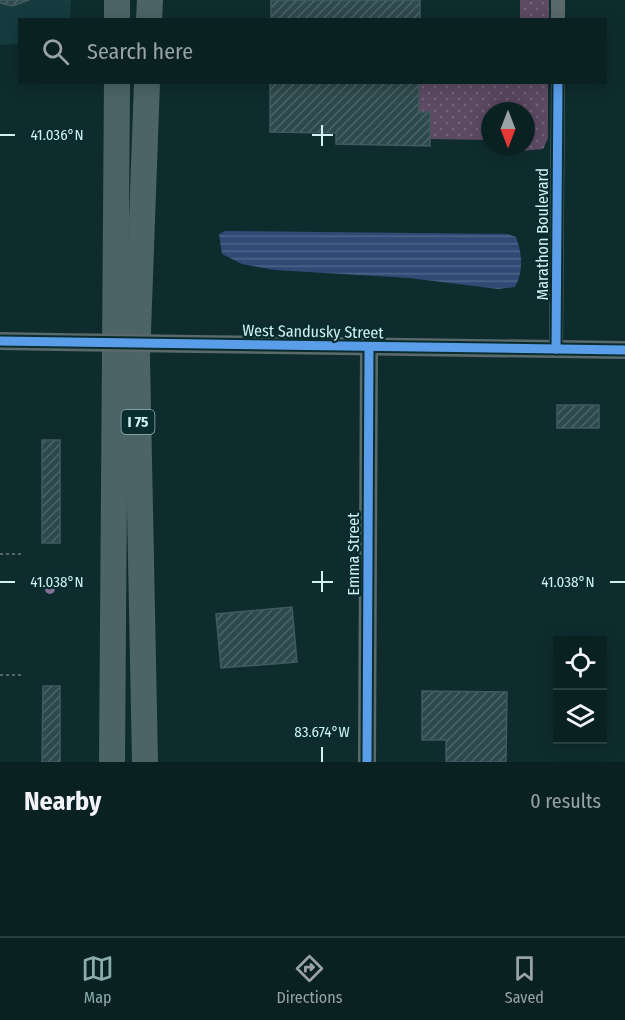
<!DOCTYPE html>
<meta charset="utf-8">
<style>
:root{--surface:#0a2122;--page:#182e2f;--text:#f1f3f6;--muted:#99a3a5;--line:#2a3e40;--accent:#8cabad}
body{margin:0;font-family:"Fira Sans Condensed",sans-serif;background:var(--page);color:var(--text)}
.controls{position:absolute;right:18px;bottom:18px;display:grid;overflow:hidden;border-radius:0px;box-shadow:0 3px 15px #0003}
.controls button{width:54px;height:54px;display:grid;place-items:center;padding:0;border:0;border-bottom:2px solid var(--line);background:var(--surface);color:var(--text);font:30px sans-serif}
.compass{position:absolute;left:481px;top:102px;width:54px;height:54px;border-radius:50%;background:var(--surface);box-shadow:0 3px 15px #0003;rotate:180deg}
.list{margin:0;padding:0;list-style:none}
h2{display:flex;justify-content:space-between;align-items:center;height:78px;margin:0;padding:0 24px;font-size:26px}
h2 small{font-size:20px;font-weight:400;color:var(--muted)}
.icon{flex:none;width:33px;height:33px;fill:none;stroke:currentColor;stroke-width:2;stroke-linecap:round;stroke-linejoin:round}
.map{position:relative;flex:none;width:625px;height:762px;overflow:hidden}
.search{position:absolute;background:var(--surface);box-shadow:0 3px 15px #0003;left:18px;right:18px;top:18px;height:66px;display:flex;align-items:center;gap:15px;box-sizing:border-box;padding:0 21px;border-radius:0px;color:var(--muted);font-size:22px}
.sheet{height:174px;background:var(--surface)}
nav{display:flex;justify-content:space-around;align-items:center;box-sizing:border-box;height:84px;border-top:2px solid var(--line);background:var(--surface);font-size:16px;color:var(--muted)}
nav a{display:grid;justify-items:center;gap:3px}
nav .on{color:var(--accent)}
.map>svg:first-child{display:block}
</style>
<div class="map">
<svg width="625" height="762" viewBox="0 0 625 762">
<defs>
<pattern id="grass-dots" width="8" height="8" patternUnits="userSpaceOnUse" patternTransform="scale(1.5)"><rect width="8" height="8" fill="#5c4a63"/><path d="M2 2h.1M6 6h.1" fill="none" stroke="#72647a" stroke-width="1.8" stroke-linecap="round"/></pattern>
<pattern id="water-rules" width="6" height="5" patternUnits="userSpaceOnUse" patternTransform="scale(1.5)"><rect width="6" height="5" fill="#314a75"/><path d="M0 2.5h6" fill="none" stroke="#4e6489"/></pattern>
<pattern id="building-hatch" width="6" height="6" patternUnits="userSpaceOnUse" patternTransform="scale(1.5)"><rect width="6" height="6" fill="#2e494d"/><path d="M-1 1l2-2M0 6l6-6M5 7l2-2" fill="none" stroke="#4b6467"/></pattern>
</defs>
<rect width="100%" height="100%" fill="#0e2c2e"/>
<!-- built -->
<path fill="#163c3f" d="M0 0H71L70 19 20 20 19 44 0 45Z"/>
<!-- grass -->
<g fill="url(#grass-dots)">
<rect x="520" y="0" width="29" height="19"/>
<path d="M419 83H548V138L543 149 508 152V147H526V111H490V140L430 139V112H419Z"/>
</g>
<!-- water -->
<path fill="url(#water-rules)" d="M225 231 508 234 516 237C522 253 524 271 515 287L498 289 409 278 275 270 242 264 222 254 219 234Z"/>
<!-- building -->
<g fill="url(#building-hatch)" stroke="#425a5f" stroke-width="1.5">
<path d="M0 0H29L12 6 0 3Z"/>
<rect x="271" y="0" width="149" height="20"/>
<path d="M270 82H419V112H430V146L336 144V133L270 132Z"/>
<rect x="557" y="405" width="42" height="23"/>
<rect x="42" y="440" width="18" height="103"/>
<path d="M292 607 297 662 221 668 216 614Z"/>
<path d="M43 686H60V762H42Z"/>
<path d="M422 691 507 692 506 762H446V740H422Z"/>
</g>
<g fill="none" stroke-linecap="round" stroke-linejoin="round">
<!-- path -->
<g stroke="#556768" stroke-width="2" stroke-dasharray="3 3" stroke-linecap="butt">
<path d="M0 554H22"/>
<path d="M0 675H22"/>
</g>
<!-- minor -->
<g stroke="#5a696a" stroke-width="14">
<path d="M558 20V0"/>
<path d="M556 349 558 82"/>
</g>
<!-- tertiary -->
<g stroke="#5a696a" stroke-width="18">
<path d="M0 341 57 342"/>
<path d="M197 344 625 350"/>
<path d="M367 762 369 347"/>
</g>
<!-- motorway -->
<g stroke="#4c6466" stroke-width="26">
<path d="M117 20V0"/>
<path d="M149 20 150 0"/>
<path d="M112 762 117 82"/>
<path d="M145 762 137 359 147 82"/>
</g>
<!-- tertiary-bridge -->
<path stroke="#5a696a" stroke-width="18" d="M57 342 197 344"/>
<defs>
<g id="cycleway">
<path d="M0 341 625 350"/>
<path d="M556 349 558 82"/>
<path d="M367 762 369 347"/>
</g>
</defs>
<!-- cycleway casing -->
<use href="#cycleway" stroke="#092c2e" stroke-width="13"/>
<!-- cycleway -->
<use href="#cycleway" stroke="#5a9eea" stroke-width="9"/>
</g>
<!-- trees -->
<circle fill="#847198" cx="50" cy="589" r="5"/>
<!-- ticks -->
<path fill="none" stroke="#d0f0f2" stroke-width="2" d="M322 125V146M0 135H15M312 135H333M322 571V592M0 582H15M312 582H333M610 582H625M322 747V762"/>
<g text-anchor="middle" stroke-width="5" stroke-linejoin="round" paint-order="stroke">
<!-- shield labels -->
<rect fill="#092c2e" stroke="#94b5b7" stroke-width="1.5" x="121.5" y="410" width="33" height="24" rx="4.5"/>
<g font-size="15" font-weight="bold" fill="#d0f0f2">
<text x="138" y="427">I 75</text>
</g>
<!-- street labels -->
<g font-size="16" fill="#d0f0f2" stroke="#092c2e">
<text transform="translate(542 234) rotate(-90)" y="6">Marathon Boulevard</text>
<text transform="translate(313 331) rotate(1)" y="6">West Sandusky Street</text>
<text transform="translate(353 554) rotate(-90)" y="6">Emma Street</text>
</g>
</g>
<g font-size="15" text-anchor="middle" fill="#d0f0f2" stroke="#092c2e" stroke-width="5" stroke-linejoin="round" paint-order="stroke">
<text x="57" y="140">41.036°N</text>
<text x="57" y="587">41.038°N</text>
<text x="568" y="587">41.038°N</text>
<text x="322" y="737">83.674°W</text>
</g>
</svg>
<div class="controls">
<button><svg class="icon" aria-label="locate" viewBox="0 0 24 24"><circle cx="12" cy="12" r="6"/><path d="M12 2v4M12 18v4M2 12h4M18 12h4"/></svg></button>
<button><svg class="icon" aria-label="layers" viewBox="0 0 24 24"><path d="M12 4l9 5-9 5-9-5zM3 14l9 5 9-5"/></svg></button>
</div>
<svg class="compass" viewBox="-18 -18 36 36"><path d="M0-13l5 13h-10z" fill="#e53935"/><path d="M0 13l5-13h-10z" fill="#99a3a5"/></svg>
<div class="search"><svg class="icon" aria-label="search" viewBox="0 0 24 24"><circle cx="10" cy="10" r="6"/><path d="M15 15l6 6"/></svg>Search here</div>
</div>
<section class="sheet">
<h2>Nearby<small>0 results</small></h2>
<ul class="list">
</ul>
</section>
<nav>
<a class="on"><svg class="icon" aria-label="map" viewBox="0 0 24 24"><path d="M3 6l6-2 6 2 6-2v14l-6 2-6-2-6 2zM9 4v14M15 6v14"/></svg>Map</a>
<a><svg class="icon" aria-label="directions" viewBox="0 0 24 24"><path d="M12 3l9 9-9 9-9-9zM9 14v-3h6M13 9l2 2-2 2"/></svg>Directions</a>
<a><svg class="icon" aria-label="saved" viewBox="0 0 24 24"><path d="M7 4h10v16l-5-4-5 4z"/></svg>Saved</a>
</nav>
